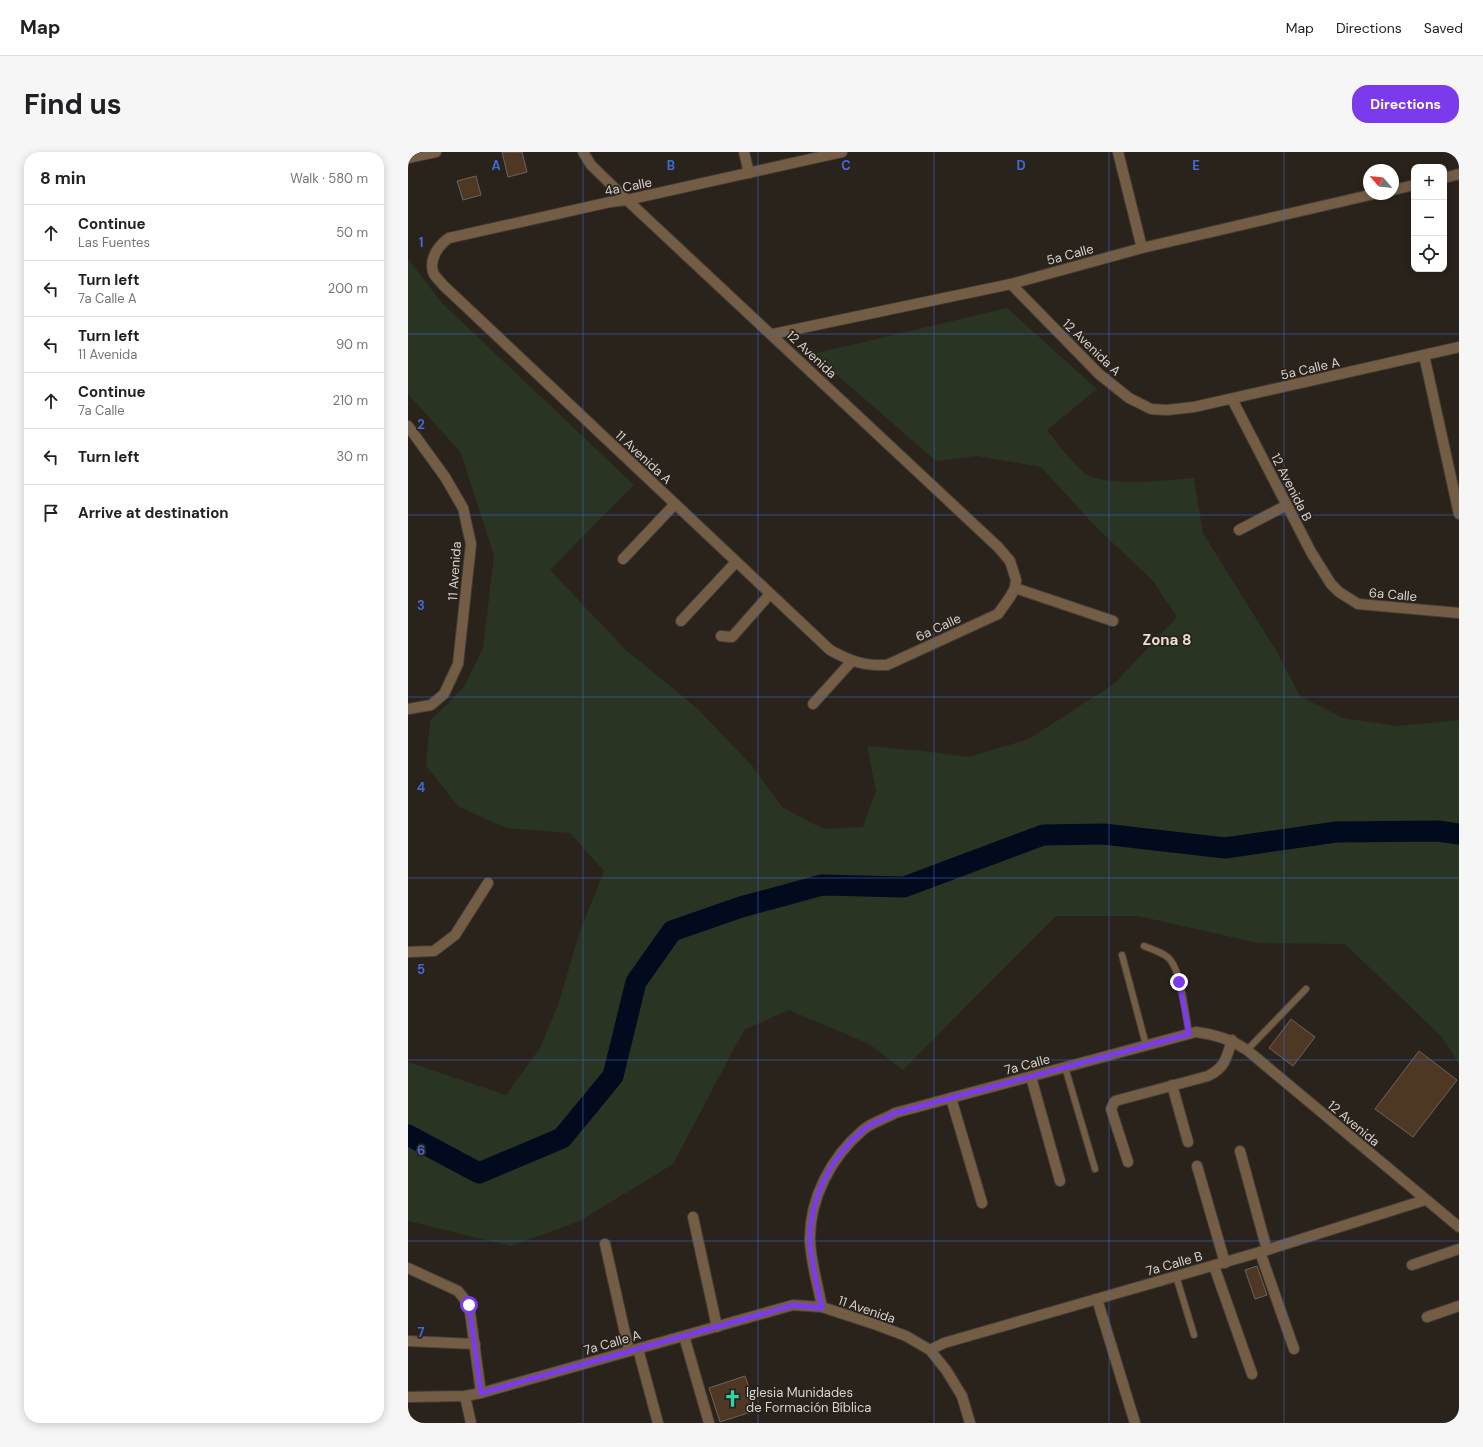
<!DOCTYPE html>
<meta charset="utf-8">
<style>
:root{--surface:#fff;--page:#f6f6f6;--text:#202124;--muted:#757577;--line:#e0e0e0;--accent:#7c3aed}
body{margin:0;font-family:"DM Sans",sans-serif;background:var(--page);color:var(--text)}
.controls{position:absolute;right:12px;top:12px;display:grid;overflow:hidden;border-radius:8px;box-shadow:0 2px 10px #0003}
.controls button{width:36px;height:36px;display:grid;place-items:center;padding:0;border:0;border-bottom:1px solid var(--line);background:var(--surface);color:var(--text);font:20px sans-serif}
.compass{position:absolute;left:955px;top:12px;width:36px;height:36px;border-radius:50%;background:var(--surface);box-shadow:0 2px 10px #0003;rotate:298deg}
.stop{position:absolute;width:12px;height:12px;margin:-9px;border:3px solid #7c3aed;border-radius:50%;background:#fff}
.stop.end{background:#7c3aed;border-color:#fff;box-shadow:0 1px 4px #0008}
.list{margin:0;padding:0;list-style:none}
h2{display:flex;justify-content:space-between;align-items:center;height:52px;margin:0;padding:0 16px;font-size:17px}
h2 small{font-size:13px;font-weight:400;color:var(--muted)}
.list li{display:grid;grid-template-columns:26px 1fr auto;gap:12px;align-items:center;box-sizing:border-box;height:56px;padding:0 16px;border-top:1px solid var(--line)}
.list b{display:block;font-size:15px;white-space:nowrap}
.list p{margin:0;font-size:13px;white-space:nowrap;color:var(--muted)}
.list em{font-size:13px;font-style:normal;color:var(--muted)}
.icon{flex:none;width:22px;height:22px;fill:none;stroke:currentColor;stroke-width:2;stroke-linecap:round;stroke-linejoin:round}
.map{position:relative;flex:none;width:1051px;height:1271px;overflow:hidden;border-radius:16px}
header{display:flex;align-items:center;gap:24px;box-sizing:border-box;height:56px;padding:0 20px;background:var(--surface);border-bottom:1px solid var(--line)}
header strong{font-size:19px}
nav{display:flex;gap:22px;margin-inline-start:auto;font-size:14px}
.intro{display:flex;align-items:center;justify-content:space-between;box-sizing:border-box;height:96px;padding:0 24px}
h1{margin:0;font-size:28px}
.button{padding:10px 18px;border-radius:16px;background:var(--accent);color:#fff;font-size:14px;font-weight:700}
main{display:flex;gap:24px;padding:0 24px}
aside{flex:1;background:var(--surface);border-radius:16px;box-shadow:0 2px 10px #0003}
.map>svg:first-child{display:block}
</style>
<header>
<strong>Map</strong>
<nav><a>Map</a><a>Directions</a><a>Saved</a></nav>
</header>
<div class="intro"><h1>Find us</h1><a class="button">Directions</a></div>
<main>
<aside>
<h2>8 min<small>Walk · 580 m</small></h2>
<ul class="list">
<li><svg class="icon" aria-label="ahead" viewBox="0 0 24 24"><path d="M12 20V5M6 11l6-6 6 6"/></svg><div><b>Continue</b><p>Las Fuentes</p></div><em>50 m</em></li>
<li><svg class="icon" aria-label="left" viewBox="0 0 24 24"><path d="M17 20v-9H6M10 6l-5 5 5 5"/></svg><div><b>Turn left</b><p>7a Calle A</p></div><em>200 m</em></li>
<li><svg class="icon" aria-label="left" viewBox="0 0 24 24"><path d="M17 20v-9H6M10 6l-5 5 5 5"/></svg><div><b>Turn left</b><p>11 Avenida</p></div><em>90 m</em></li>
<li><svg class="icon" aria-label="ahead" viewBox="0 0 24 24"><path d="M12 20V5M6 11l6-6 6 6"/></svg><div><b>Continue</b><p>7a Calle</p></div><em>210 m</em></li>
<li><svg class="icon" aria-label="left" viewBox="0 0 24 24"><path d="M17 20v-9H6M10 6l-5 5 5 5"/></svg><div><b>Turn left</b></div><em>30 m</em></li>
<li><svg class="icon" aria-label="arrive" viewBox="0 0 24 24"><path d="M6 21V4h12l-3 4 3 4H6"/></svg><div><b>Arrive at destination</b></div></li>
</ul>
</aside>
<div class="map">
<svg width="1051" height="1271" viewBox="0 0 1051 1271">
<rect width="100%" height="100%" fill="#2a231c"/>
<!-- green -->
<path fill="#293422" d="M0 107 34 151 226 333 142 418 218 498 289 556 345 615 374 655 415 677 455 675 468 639 459 594 515 599 560 605 621 587 707 531 769 465 745 429 688 375 633 315 569 304 528 309 405 202 599 156 689 237 639 278C650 292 662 308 675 320 695 336 761 328 786 326L795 381 869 500 892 544 935 566 989 574 1051 568V912L1034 885 937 792 850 791 730 764H648L495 918 461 892 381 858 336 878 265 1012 172 1069 103 1094 0 1069V910L98 943 132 896 150 853 172 779 196 719 162 681 98 676 51 655 18 614 22 569 56 535 75 496 86 404 53 301 0 242Z"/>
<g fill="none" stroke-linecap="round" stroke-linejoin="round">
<!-- river -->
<path stroke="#020a1d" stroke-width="21" d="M0 983 71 1021 154 986 205 924 228 830 264 779 333 755 414 733 496 735 635 683 695 682 817 696 928 680 1030 679 1051 682"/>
</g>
<!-- building -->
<g fill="#4e3824" stroke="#6c635b">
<path d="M94 0H114L119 20 100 25Z"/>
<path d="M68 24 73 43 55 48 49 29Z"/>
<path d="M883 867 907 885 885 914 861 896Z"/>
<path d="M1011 899 1049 928 1005 985 967 957Z"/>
<path d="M849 1114 859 1143 847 1147 837 1118Z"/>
<path d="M337 1224 349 1258 312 1270 301 1236Z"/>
</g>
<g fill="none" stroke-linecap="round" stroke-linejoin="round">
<defs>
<g id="service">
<path d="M736 794C745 798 758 801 763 809 773 821 778 865 781 882"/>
<path d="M714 803 738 893"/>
<path d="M839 898 898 837"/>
<path d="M657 915 687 1017"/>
<path d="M768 1124 786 1183"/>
</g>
<g id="minor">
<path d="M175 0 183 13 219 48 590 395 602 409 608 428 607 436 602 445 590 462 479 513C455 514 442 509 422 498L35 133C32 129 26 124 25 120 21 106 31 93 41 86L202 50 219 48 434 0"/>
<path d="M336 0 341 21"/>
<path d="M710 0 734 96"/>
<path d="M0 6 28 0"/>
<path d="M1036 26 1051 22"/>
<path d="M985 38 1006 33"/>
<path d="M603 132 691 222 721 246 743 257 759 258 786 255 1051 195"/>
<path d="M365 182 603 132 734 96 966 42"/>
<path d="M1016 203 1051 362"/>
<path d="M824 247 903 400 923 432 931 440 950 452 1051 461"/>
<path d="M0 274 37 325 55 356 63 392 50 512 36 542 23 553 0 557"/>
<path d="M831 378 879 353"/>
<path d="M215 407 267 352"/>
<path d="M607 436 705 469"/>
<path d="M273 469 328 410"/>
<path d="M313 484 324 485 362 442"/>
<path d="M405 552 443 510"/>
<path d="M0 800 26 799 47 783 80 731"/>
<path d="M623 925 652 1029"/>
<path d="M764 933 780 990"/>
<path d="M543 946 574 1051"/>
<path d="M832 999 859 1098"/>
<path d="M720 1010 703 957 707 949 800 924C818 915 818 906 824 888"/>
<path d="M789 1014 817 1111"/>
<path d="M285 1065 309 1175"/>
<path d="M197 1092 221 1199"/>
<path d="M852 1100 886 1197"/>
<path d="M1004 1113 1051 1097"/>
<path d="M806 1114 844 1222"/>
<path d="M0 1116 50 1139 61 1153 73 1241"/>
<path d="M689 1147 727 1271"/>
<path d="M414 1155C410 1134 403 1111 402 1089 401 1047 423 1005 455 978 463 971 477 967 487 961L788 880C808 883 822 887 839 898L1051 1075"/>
<path d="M1019 1165 1051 1154"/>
<path d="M276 1184 301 1271"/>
<path d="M0 1189 67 1192"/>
<path d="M230 1197 250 1271"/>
<path d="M522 1198 536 1191 859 1098 1017 1048"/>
<path d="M57 1244 63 1271"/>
<path d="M0 1245 57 1244 73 1241 385 1153 414 1155 466 1172 498 1184 522 1198 538 1218 554 1244 562 1271"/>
</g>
</defs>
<!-- service casing -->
<use href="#service" stroke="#463f39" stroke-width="8"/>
<!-- minor casing -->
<use href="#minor" stroke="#463f39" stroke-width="12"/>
<!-- service -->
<use href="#service" stroke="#745d45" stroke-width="6"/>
<!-- minor -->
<use href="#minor" stroke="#745d45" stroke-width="10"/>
</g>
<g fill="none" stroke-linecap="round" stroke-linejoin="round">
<!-- route -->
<path stroke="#7c3aed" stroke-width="5" d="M61 1153 73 1241 386 1153 414 1156C409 1134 403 1111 402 1089 401 1047 423 1005 455 978 463 971 477 967 487 961L781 882 771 830"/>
</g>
<!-- grid -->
<path fill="none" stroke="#4269d6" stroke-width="1" stroke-opacity="0.55" d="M175 0V1271M350 0V1271M526 0V1271M701 0V1271M876 0V1271M0 182H1051M0 363H1051M0 545H1051M0 726H1051M0 908H1051M0 1089H1051"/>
<!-- icons -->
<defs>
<symbol id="church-bare" viewBox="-9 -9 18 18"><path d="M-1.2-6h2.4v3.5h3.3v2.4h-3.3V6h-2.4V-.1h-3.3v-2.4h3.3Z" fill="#2cd5ab" stroke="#2a231c" stroke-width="2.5" paint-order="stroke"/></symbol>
</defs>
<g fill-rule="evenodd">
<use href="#church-bare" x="312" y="1234" width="25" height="25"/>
</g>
<g text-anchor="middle" stroke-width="3.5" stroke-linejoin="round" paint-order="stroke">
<!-- street labels -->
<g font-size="13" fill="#d8d3cf" stroke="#2a231c">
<text transform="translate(220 34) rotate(-11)" y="5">4a Calle</text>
<text transform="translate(662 102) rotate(-15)" y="5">5a Calle</text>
<text transform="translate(684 195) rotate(44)" y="5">12 Avenida A</text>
<text transform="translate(404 202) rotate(43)" y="5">12 Avenida</text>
<text transform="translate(902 216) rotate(-13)" y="5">5a Calle A</text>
<text transform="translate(236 305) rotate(43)" y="5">11 Avenida A</text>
<text transform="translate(884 335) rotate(63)" y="5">12 Avenida B</text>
<text transform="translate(46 419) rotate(-86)" y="5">11 Avenida</text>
<text transform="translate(985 442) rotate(5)" y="5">6a Calle</text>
<text transform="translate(530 475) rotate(-25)" y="5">6a Calle</text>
<text transform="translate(619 912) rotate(-15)" y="5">7a Calle</text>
<text transform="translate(946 971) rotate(40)" y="5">12 Avenida</text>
<text transform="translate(766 1111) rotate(-16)" y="5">7a Calle B</text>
<text transform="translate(459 1157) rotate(19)" y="5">11 Avenida</text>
<text transform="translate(204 1190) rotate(-16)" y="5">7a Calle A</text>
</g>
<!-- poi labels -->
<g font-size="13" fill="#d8d3cf" stroke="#2a231c" text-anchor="start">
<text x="338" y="1245">Iglesia Munidades<tspan x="338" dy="15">de Formación Bíblica</tspan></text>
</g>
<!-- quarter labels -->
<g font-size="15" font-weight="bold" fill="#e8ddd5" stroke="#2a231c">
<text x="759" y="493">Zona 8</text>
</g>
</g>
<g font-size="13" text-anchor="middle" font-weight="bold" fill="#4269d6" stroke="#2a231c" stroke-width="3.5" stroke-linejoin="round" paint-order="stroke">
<text x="88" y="18">A</text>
<text x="263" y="18">B</text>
<text x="438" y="18">C</text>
<text x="613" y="18">D</text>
<text x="788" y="18">E</text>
<text x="13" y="95">1</text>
<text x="13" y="277">2</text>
<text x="13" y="458">3</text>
<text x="13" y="640">4</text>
<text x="13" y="822">5</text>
<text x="13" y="1003">6</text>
<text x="13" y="1185">7</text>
</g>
</svg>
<div class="controls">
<button>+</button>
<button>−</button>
<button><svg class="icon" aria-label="locate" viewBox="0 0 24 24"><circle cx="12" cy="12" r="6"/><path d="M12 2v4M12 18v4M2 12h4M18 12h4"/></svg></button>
</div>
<svg class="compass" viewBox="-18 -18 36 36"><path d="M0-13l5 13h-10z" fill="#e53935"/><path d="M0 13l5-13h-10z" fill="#757577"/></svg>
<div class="stop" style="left:61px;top:1153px"></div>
<div class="stop end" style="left:771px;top:830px"></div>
</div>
</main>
